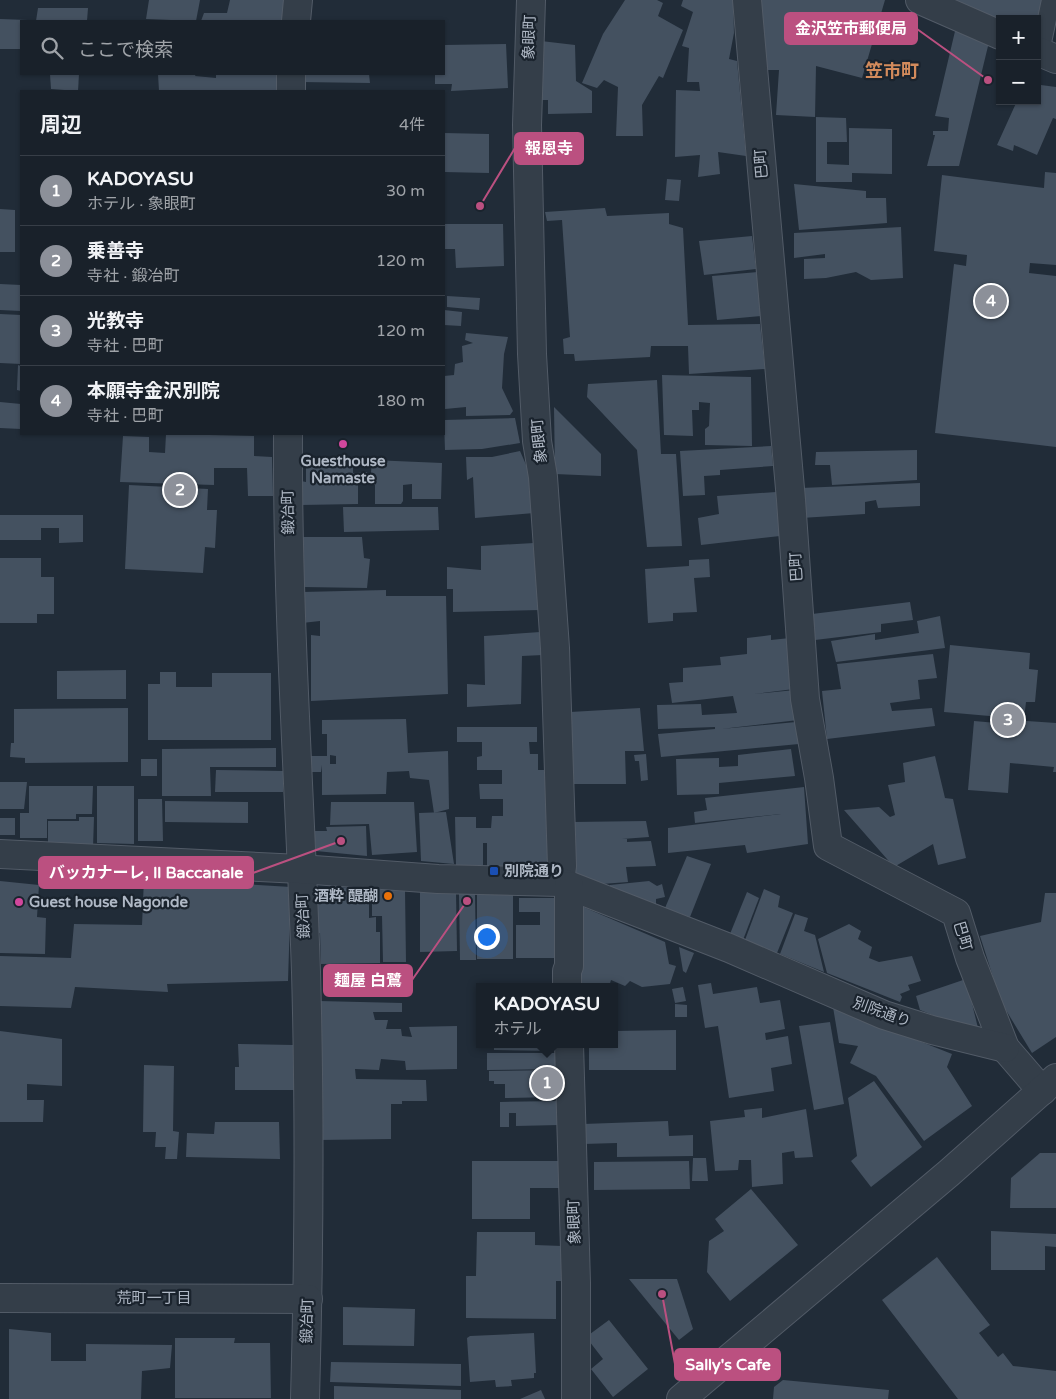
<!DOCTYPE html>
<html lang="ja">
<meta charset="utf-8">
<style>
:root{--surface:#19212a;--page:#222932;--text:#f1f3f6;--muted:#9fa3a8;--line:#373e47;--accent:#8c9099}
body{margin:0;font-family:"Varela Round","Noto Sans JP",sans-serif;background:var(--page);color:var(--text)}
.controls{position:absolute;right:15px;top:15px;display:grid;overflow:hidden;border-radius:0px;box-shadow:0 1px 4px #0004}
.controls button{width:45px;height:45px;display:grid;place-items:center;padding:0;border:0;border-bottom:1px solid var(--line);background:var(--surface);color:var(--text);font:25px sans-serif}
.you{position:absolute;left:486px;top:936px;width:18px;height:18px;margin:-12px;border:4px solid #fff;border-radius:50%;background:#1a73e8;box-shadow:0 0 0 8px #1a73e833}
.badge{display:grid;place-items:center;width:32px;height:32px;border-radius:50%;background:var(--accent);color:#fff;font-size:16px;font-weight:700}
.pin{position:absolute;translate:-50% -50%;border:2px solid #fff;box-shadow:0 1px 5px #0006}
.popup{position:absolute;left:476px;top:983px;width:142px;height:65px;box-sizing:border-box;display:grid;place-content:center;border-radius:0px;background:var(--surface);filter:drop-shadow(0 1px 4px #0005);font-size:16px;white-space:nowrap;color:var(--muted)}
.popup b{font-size:19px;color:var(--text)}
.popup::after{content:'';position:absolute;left:50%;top:100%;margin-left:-10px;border:10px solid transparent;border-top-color:var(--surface)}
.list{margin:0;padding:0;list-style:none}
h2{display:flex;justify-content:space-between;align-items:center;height:65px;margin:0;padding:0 20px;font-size:21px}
h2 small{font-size:16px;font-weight:400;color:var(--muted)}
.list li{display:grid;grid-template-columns:32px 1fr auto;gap:15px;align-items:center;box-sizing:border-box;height:70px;padding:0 20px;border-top:1px solid var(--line)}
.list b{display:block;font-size:19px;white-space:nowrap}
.list p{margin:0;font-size:16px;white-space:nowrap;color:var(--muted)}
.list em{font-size:16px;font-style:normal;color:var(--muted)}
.icon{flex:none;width:28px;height:28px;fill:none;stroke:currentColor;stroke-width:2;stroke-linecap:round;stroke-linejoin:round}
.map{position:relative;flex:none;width:1056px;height:1399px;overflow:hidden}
.search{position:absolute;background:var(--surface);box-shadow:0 1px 4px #0004;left:20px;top:20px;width:425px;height:55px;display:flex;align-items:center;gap:12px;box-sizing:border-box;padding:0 18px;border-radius:0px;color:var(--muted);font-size:19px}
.panel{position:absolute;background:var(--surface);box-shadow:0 1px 4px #0004;left:20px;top:90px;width:425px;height:345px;border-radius:0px}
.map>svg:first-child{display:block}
</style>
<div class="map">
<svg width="1056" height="1399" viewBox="0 0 1056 1399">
<rect width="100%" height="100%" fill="#212c38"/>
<!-- building -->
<g fill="#445160" fill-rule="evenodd">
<path d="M149 0H200L196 21 146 19Z"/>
<path d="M230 0H288L286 21H201L204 13H227Z"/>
<path d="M625 0H657L663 3 658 16 683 30 663 78 659 76 642 105 643 136H616L618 87 604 80 597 88 582 83 603 34Z"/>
<path d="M683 0H733L734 33 729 59 737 61 746 156 718 152 720 174 698 177 700 155 675 157 676 90 700 91 699 82H687L689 48 682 46 693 12 681 6Z"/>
<path d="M760 0H885L862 78 816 66 815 117 776 115 779 70H765Z"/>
<path d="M956 0H1044L1039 19 1000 20Z"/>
<path d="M38 8H88L87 21H36Z"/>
<path d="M0 19 28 20 21 21V49H0Z"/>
<path d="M956 27 989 42 959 166H927L935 135H933V131H948L949 118 935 116Z"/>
<path d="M541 41 575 45 576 81 592 91V113L548 114V100H541Z"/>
<path d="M506 44 508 88 451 91 452 84H435V74H444V45Z"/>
<path d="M50 74H79L78 91 51 89Z"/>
<path d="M158 74H196L195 76 216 78V74H283L282 91H159Z"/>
<path d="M301 74H369L370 83 301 82Z"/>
<path d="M1041 85 1056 87V119L1053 118 1037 155 1014 145 1013 151 997 145 1017 101H1037V89Z"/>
<path d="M816 117 846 118 847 142H827V164L849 165V128L892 129V174L852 173V182H816Z"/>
<path d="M444 133 489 134V173L444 172Z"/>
<path d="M1045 172 1056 173V265L1030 263 1029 273 1056 276V447L935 433 954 264 966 266 967 255 934 251 942 175 1044 188Z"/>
<path d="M667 179 681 180 679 201 665 200Z"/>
<path d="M794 184 866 191V198H886L887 223 799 230Z"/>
<path d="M605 208 607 216 669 213V224L683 228 688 325 760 324 765 369 689 374 688 346H651L650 357 575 361 574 354H564L563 339 570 337 562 220 547 221 545 212Z"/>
<path d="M0 209 15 210V252H0Z"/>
<path d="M444 224H503L504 266 456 268 455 249H444Z"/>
<path d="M901 227 903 278 871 280 856 272 826 278 804 279V259L825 258V254L794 258V233Z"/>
<path d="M752 236 756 269 704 275 699 241Z"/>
<path d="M758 272 761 316 717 320 712 276Z"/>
<path d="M0 284 21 285V311L0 310Z"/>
<path d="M447 296 480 298 479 310 447 307Z"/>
<path d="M444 310 462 312 461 326 444 325Z"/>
<path d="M0 314 21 315V364L0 363Z"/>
<path d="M466 333 508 337 504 354 502 388 513 411 510 415 466 416V407L445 409 444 376 454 375 455 364 463 362 462 346 473 343 465 340Z"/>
<path d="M18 365 21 366V391L17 390Z"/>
<path d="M662 375 751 377 752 446 705 445V429L709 426 710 403 699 402V410H692L693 436 664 435Z"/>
<path d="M657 380 661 454H676L682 546 647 547 637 450 587 397 588 384Z"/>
<path d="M0 402 21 404V429L0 428Z"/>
<path d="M554 407 601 454V476L555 474Z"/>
<path d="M515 418 520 443 482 449 445 450 444 420Z"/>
<path d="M166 434 254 436V456L272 457 273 496H248L247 468H214V485L120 482 123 436 149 437V452L165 453Z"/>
<path d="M771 446 773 466 720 470V475L704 476 705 495 683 496 680 451Z"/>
<path d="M917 450V480L832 485 830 465H815L816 452Z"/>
<path d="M520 451 527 467 534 513 475 518 473 477 467 480 466 457H492Z"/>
<path d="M372 460 442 463 441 499H412V484L403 485V501L401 504H375V485H370Z"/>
<path d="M306 462H353V473L367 472 369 484H358V504L301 505V481L306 482Z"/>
<path d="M920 483V506L878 508 876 500 865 502V514L801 518V488Z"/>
<path d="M129 485 208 489 207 510H217L215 548 205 547 203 573 125 569Z"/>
<path d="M776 492 780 536 701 545 698 518 719 514 717 496Z"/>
<path d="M343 507H438L439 530 344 532Z"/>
<path d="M0 515H83V542L59 543V528H41V540H0Z"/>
<path d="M299 537H362L364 558 370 559 367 588 303 587Z"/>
<path d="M534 543 540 610 453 612V589H447V567L481 570V546Z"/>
<path d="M0 558H41V577H54V614H37V623H0Z"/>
<path d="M709 559 710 577 694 578 697 612 673 613V621L648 623 645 569 689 566V560Z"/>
<path d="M386 590V596H446L448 694 311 701V635L320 636V621L302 623V592Z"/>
<path d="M910 602 913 620 881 624V632L815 640 812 614Z"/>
<path d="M940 616 945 648 836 662 831 641 875 634V640L919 633 917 621Z"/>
<path d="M540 632 543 655 522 656 521 704 467 707V684L485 685 484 636Z"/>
<path d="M771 635V640L790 638 794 689 753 694 795 690 798 720 721 729 796 722 799 744 661 757 658 734 715 729V727L658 729 657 705 701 704 702 715 737 713 733 696 672 703 669 683 683 682V668L721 665 720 657 747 654V638Z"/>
<path d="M950 645 1030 653 1029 669 1038 670 1035 702H1026L1024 719 944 712Z"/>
<path d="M933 654 937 678 918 680 920 699 890 703 892 711 932 708 935 726 827 739 822 691 841 689 837 664Z"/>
<path d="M126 670V699H57V671Z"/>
<path d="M160 672H176V687H212V673H271V740H148V684H160Z"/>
<path d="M128 708V762L25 763V758L10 757 11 743H14V709Z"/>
<path d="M640 708 644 751H625L626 784H572L570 712Z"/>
<path d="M406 719 408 753 448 751 449 809 434 813 429 780 410 778 409 771 387 772 386 794 322 795V765L321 772H310L309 756H327V734H322V720ZM330 755 336 756V764H330Z"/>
<path d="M998 719 1056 723V772H1053L1054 767 1010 763 1008 793 968 790 974 721 997 723Z"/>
<path d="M457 727H537V742H529L530 754H538V770H547L551 859 542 866 487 868V843H483V865H456L455 817H476V828H491L492 816H503V799H480L479 784H502V770H477V757L482 756V742H457Z"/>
<path d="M276 748V767H210L211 796H162V749Z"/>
<path d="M791 749 795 776 719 783V794L677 795 676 759 719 758V767L738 766V755Z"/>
<path d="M646 754 648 780 641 781 639 761H635L634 755Z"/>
<path d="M935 756 945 798 953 799 966 858 938 865 933 844 894 867 844 810 879 807 890 817 895 815 888 785 905 782 903 763Z"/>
<rect x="141" y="759" width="16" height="17"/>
<path d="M216 770 283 771V792H215Z"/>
<path d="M0 782H27L24 809H0Z"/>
<path d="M29 786H93L92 814H76V819H47V838H20V813H29Z"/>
<path d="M97 786H134V844L97 843Z"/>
<path d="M804 787 808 844 747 853 745 845 668 853V828L781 814 695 823 694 812 707 810 705 798Z"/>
<path d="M138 799H162L163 841H138Z"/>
<path d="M165 801 248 802V823L165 822Z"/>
<path d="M331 802H414L417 852 372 855 369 824 330 825Z"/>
<path d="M446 812 454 864 421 861 419 813Z"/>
<path d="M79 817H94L93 848 48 847V821H79Z"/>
<rect x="0" y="818" width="15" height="17"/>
<path d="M646 821 649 837 622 839H627V842L651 841 656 866 626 867 628 882 602 884 574 873 573 822Z"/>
<path d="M366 826 367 856 316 851 314 831H327L326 827Z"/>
<path d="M687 856 711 864 690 917 665 908Z"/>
<path d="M144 878 291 887 288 981 167 984 168 992 75 987 71 1008 0 1006V956L71 958 74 924 142 925Z"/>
<path d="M0 881 39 885 37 917 46 918 45 954 0 953Z"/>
<path d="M649 881 657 886 662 884 665 897 656 899V907L610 888V885Z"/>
<path d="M369 887V918L376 917V932H380V963L321 964 320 933H316L315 888Z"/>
<path d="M764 889 780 896 778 907 793 913 777 953 745 940Z"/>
<path d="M372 890H405L406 962H383L382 916H372Z"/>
<path d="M420 892H456L457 951 420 952Z"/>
<path d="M747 892 759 898 743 940 730 934Z"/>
<path d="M1045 893H1056V1037L1032 1053 1001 1002 980 936 1041 922Z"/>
<path d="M459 894H475L476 960H460Z"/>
<rect x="477" y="895" width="36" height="64"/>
<path d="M519 898H558L561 958H516V925H540V912H519Z"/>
<path d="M581 906 665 942 669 964 676 966 670 984 642 987 630 981 625 986 611 980 609 987H579L576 951H583Z"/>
<path d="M795 914 808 918 804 931 815 935 824 972 780 954Z"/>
<path d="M849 924 861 931 858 939 872 947 869 958 879 962 912 956 921 981 908 985 910 990 900 994 902 997 900 1002 827 973 818 939Z"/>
<path d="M679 947 694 953 686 973 683 971Z"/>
<path d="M966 979 978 1028 975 1032 920 1010 916 996Z"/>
<path d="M711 983 713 994 757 987 760 1003 780 1000 785 1029 765 1033 766 1040 788 1036 792 1064 771 1068 774 1091 729 1098 718 1026 705 1028 698 985Z"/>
<path d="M683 987 686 1001 675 1003 672 989Z"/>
<path d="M319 1001 402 1003V1012H373L375 1020H388L386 1029H401L402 1036 412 1037 409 1027 457 1026V1069L406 1070 405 1061 381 1059 379 1070 355 1069 356 1079 426 1080 427 1101H402V1104H391V1139L319 1140Z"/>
<path d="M675 1004 687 1005V1017H675Z"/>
<path d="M833 1007 952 1054 947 1067 972 1106 924 1141 876 1076 850 1063 858 1046 839 1043Z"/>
<path d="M830 1022 844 1104 814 1110 799 1026Z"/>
<path d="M676 1030V1070H589V1044H614V1031Z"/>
<path d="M0 1031 62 1039V1086L27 1084V1100H44L43 1122H0Z"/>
<path d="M238 1044 293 1045 297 1090H235V1067H239Z"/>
<path d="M494 1044H554V1051L494 1050Z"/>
<path d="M487 1053H557V1069L487 1070Z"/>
<path d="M144 1065 174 1066 173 1131 179 1132 177 1159H165L166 1147H155L156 1132H143Z"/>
<path d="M556 1070V1097L505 1098V1084H494V1081H489V1071Z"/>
<path d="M874 1081 922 1147 871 1187 851 1161 857 1156 848 1098Z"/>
<path d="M559 1101V1125L516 1126V1113H509V1127H500V1102Z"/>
<path d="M762 1108V1118L806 1109 813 1157 795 1158 794 1151 782 1153 783 1184 752 1187 751 1160H739L738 1170 715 1171 710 1121 745 1117 744 1110Z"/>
<path d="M668 1121 669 1136 693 1135V1156L617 1157V1143L583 1144V1124Z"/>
<path d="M215 1122H279L280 1159 186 1157 187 1133 214 1134Z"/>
<path d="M1040 1153H1056V1208H1010L1011 1178Z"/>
<path d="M693 1158H706L708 1181H692Z"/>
<path d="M472 1161H559L560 1188H530V1219H472Z"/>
<path d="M689 1161 690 1189 594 1190V1162Z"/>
<path d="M751 1189 798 1245 730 1301 707 1272 709 1241 724 1231 715 1219Z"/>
<path d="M991 1231 1056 1234V1247L1045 1246V1270H991Z"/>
<path d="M477 1232H535V1245L562 1246V1281H556V1319L466 1318V1276H476Z"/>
<path d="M937 1257 990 1325 979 1333 998 1357 1003 1353 1013 1366 1056 1371V1399H958L882 1300Z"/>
<path d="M629 1279H677L693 1329 679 1340Z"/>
<path d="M343 1307 415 1309 414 1346 343 1345Z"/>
<path d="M609 1320 648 1369 613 1397 591 1369 603 1359 586 1337Z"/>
<path d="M9 1329 51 1333V1361H86V1344L172 1345 170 1368 142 1371 141 1399H9Z"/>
<path d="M534 1333 536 1373H534V1378L511 1380 512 1386 496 1387 495 1380 470 1382 467 1338 470 1336Z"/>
<path d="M175 1338H235L234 1343H270L271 1398H175Z"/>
<path d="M331 1362 461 1364V1386L330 1382Z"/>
<path d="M783 1380 889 1390 888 1399H773L774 1387Z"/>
<path d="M334 1386 461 1390V1399H334Z"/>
<path d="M541 1390 545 1399H520Z"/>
</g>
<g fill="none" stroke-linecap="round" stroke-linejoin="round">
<defs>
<path id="service" d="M1040 52 1051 0"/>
<g id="minor">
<path d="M531 0 527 125 532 354 537 441 543 477 555 648 562 866 560 882"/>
<path d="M747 0 791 500 805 699 819 778 828 846 956 913 970 958 1005 1048 1042 1091"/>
<path d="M920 0 1000 35"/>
<path d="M296 21 298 0"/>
<path d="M1037 51 1056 59"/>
<path d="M291 91V74"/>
<path d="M288 434C287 613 300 793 306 972 310 1114 309 1257 305 1399"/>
<path d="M0 854 300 869 438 879 560 882 729 948 884 1015 932 1030 1005 1048"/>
<path d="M567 987V971L569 966V886"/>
<path d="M569 1044 576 1283V1399"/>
<path d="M0 1298 308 1299"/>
</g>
<path id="tertiary" d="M681 1399 949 1173 1056 1078"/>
</defs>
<!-- service casing -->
<use href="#service" stroke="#525b67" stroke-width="20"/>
<!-- minor casing -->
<use href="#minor" stroke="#525b67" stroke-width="30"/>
<!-- tertiary casing -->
<use href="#tertiary" stroke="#525b67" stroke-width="30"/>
<!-- service -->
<use href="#service" stroke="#343e49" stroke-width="18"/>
<!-- minor -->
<use href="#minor" stroke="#343e49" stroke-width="28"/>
<!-- tertiary -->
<use href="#tertiary" stroke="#343e49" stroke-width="28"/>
</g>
<!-- markers -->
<g fill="#d1479c" stroke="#1a232d" stroke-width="2">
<circle cx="343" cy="444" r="5"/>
<circle cx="19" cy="902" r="5"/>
</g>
<rect fill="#1a4fb4" stroke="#1a232d" stroke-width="2" x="489" y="866" width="10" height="10" rx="2.5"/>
<circle fill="#e8710a" stroke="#1a232d" stroke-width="2" cx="388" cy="896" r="5"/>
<g text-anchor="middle" stroke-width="4.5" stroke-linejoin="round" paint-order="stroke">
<!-- street labels -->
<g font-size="15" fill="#afb8c5" stroke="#1a232d">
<text transform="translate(529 37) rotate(-88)" y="5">象眼町</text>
<text transform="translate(761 164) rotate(-95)" y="5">巴町</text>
<text transform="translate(539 441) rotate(-96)" y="5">象眼町</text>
<text transform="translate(288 512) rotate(-91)" y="5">鍛冶町</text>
<text transform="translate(796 567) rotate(-94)" y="5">巴町</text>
<text transform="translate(303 916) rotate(-93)" y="5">鍛冶町</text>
<text transform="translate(963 936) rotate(73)" y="5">巴町</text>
<text transform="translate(882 1012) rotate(20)" y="5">別院通り</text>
<text transform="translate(574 1222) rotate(-92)" y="5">象眼町</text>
<text x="154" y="1303">荒町一丁目</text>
<text transform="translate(307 1321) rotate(-89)" y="5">鍛冶町</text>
</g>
<!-- poi labels -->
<g font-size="15" font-weight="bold" fill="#afb8c5" stroke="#1a232d" text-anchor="start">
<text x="343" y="466" text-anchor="middle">Guesthouse<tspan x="343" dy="17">Namaste</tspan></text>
<text x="504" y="876">別院通り</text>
<text x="378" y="901" text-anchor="end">酒粋 醍醐</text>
<text x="29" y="907">Guest house Nagonde</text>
</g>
<!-- quarter labels -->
<g font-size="18" font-weight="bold" fill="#d38b5c" stroke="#1a232d">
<text x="892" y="77">笠市町</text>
</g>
</g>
<!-- callouts -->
<path fill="none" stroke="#bb5080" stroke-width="2" d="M988 80L917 29M480 206L515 148M341 841L253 873M467 901L412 980M662 1294L675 1364"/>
<g fill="#bb5080" stroke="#1a232d" stroke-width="2">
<circle cx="988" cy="80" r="5"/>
<circle cx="480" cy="206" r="5"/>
<circle cx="341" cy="841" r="5"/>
<circle cx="467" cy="901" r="5"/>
<circle cx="662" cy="1294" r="5"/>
</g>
<g fill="#bb5080" stroke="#bb5080" stroke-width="2">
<rect x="785" y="13" width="132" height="31" rx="5"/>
<rect x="515" y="133" width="68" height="31" rx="5"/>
<rect x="39" y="857" width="214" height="31" rx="5"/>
<rect x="324" y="965" width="88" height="31" rx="5"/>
<rect x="675" y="1349" width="105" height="31" rx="5"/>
</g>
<g font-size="16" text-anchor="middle" font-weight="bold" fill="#fff">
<text x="851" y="34">金沢笠市郵便局</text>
<text x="549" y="154">報恩寺</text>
<text x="146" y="878">バッカナーレ, Il Baccanale</text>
<text x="368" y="986">麺屋 白鷺</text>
<text x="728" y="1370">Sally's Cafe</text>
</g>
</svg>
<div class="controls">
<button>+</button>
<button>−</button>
</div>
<div class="you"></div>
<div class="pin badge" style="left:547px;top:1083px">1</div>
<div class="popup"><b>KADOYASU</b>ホテル</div>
<div class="pin badge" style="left:180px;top:490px">2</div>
<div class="pin badge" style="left:1008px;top:720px">3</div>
<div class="pin badge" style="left:991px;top:301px">4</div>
<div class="search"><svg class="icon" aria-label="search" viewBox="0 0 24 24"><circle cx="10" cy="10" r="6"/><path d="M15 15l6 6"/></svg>ここで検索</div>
<section class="panel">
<h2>周辺<small>4件</small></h2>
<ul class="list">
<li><span class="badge">1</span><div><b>KADOYASU</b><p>ホテル · 象眼町</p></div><em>30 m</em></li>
<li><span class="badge">2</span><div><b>乗善寺</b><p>寺社 · 鍛冶町</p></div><em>120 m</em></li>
<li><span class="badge">3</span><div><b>光教寺</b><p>寺社 · 巴町</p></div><em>120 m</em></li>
<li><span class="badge">4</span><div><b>本願寺金沢別院</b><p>寺社 · 巴町</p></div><em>180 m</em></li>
</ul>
</section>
</div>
